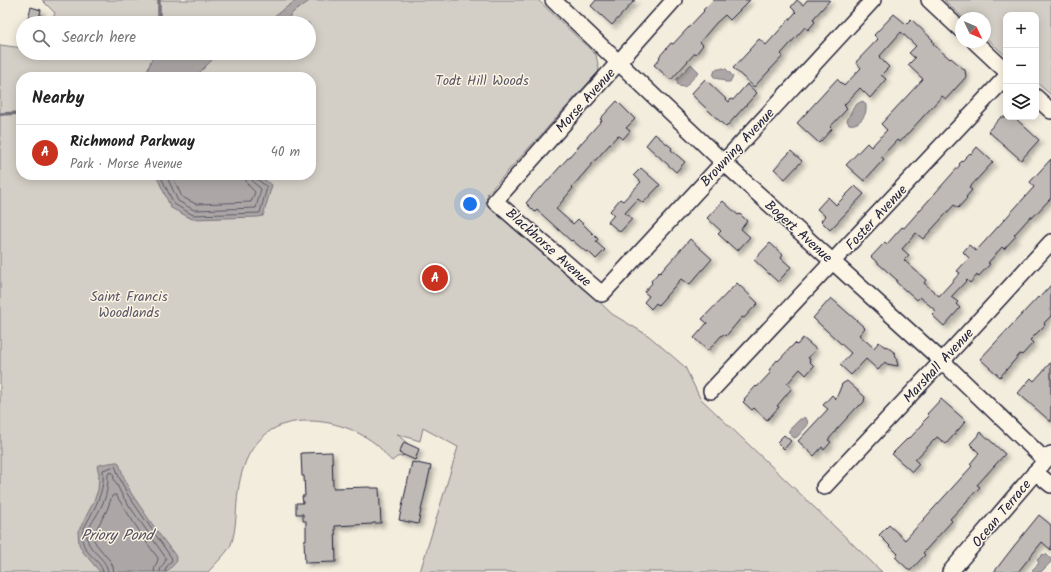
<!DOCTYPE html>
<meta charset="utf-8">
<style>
:root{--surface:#fff;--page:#f2f2f2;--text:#222;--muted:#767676;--line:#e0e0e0;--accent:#c8321e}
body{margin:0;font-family:Kalam,sans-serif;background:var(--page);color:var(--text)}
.controls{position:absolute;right:12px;top:12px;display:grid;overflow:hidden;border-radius:8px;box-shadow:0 2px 10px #0003}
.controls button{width:36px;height:36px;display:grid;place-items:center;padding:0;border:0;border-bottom:1px solid var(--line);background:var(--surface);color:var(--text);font:20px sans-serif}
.compass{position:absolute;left:955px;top:12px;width:36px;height:36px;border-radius:50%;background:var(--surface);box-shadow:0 2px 10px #0003;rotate:134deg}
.you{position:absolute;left:470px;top:204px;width:14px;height:14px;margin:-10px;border:3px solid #fff;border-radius:50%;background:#1a73e8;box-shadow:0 0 0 6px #1a73e833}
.badge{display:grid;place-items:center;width:26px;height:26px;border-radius:50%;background:var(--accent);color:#fff;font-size:13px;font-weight:700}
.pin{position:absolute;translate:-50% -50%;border:2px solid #fff;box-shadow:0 1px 4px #0006}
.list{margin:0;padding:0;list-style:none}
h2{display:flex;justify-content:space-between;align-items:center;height:52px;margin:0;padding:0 16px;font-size:17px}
h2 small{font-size:13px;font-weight:400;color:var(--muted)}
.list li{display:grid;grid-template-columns:26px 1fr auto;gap:12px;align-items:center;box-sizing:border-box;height:56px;padding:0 16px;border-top:1px solid var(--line)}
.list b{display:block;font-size:15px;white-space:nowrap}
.list p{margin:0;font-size:13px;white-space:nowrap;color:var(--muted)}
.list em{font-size:13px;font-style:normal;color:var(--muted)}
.icon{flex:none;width:22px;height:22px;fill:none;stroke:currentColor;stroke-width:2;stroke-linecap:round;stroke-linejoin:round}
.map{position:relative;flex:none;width:1051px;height:572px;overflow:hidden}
.search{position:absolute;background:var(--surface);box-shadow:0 2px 10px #0003;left:16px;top:16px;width:300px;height:44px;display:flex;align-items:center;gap:10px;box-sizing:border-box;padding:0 14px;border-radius:22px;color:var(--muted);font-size:15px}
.panel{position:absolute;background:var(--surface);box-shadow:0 2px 10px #0003;left:16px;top:72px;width:300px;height:108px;border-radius:16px}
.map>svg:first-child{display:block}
</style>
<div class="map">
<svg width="1051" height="572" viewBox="0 0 1051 572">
<defs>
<filter id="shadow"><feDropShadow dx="3.5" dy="3.5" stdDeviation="2" flood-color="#0004"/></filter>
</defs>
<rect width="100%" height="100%" fill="#f3edde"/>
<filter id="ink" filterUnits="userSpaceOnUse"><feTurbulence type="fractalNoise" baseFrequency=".025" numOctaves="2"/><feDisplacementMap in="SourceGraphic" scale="8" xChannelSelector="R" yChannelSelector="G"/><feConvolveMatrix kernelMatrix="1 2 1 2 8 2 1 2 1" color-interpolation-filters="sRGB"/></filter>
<g filter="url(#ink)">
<!-- green -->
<g fill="#d4cfc6" stroke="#7b7880" fill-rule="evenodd">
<path d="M42 0H538L596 55 599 69 598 70 599 71 487 194 612 314 649 336 685 367 700 398 882 572H420L458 447 423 428 420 441 397 434 409 445 404 443 399 452 404 455 403 456 397 457 392 461C388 458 385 454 382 450 376 443 368 438 360 434 337 421 301 416 277 427 262 434 249 450 244 466 238 482 237 500 236 517 235 527 234 538 230 547 224 556 215 564 208 572H0V45L23 48V53H309V23H51L55 13ZM21 77H311V175H21Z"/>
<path d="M944 0H1051V95L1036 82V15H1006V56L985 37V18H963Z"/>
</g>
<!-- water -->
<g fill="#aca7a6" stroke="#75727b">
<path d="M297 0H311L292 13 285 23H264C275 16 286 7 297 0Z"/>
<path d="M154 53H219L195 77H145Z"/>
<path d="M691 64 699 72 684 88 682 86 681 87 677 84 678 82 676 80Z"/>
<path d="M723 68 726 69 733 76 730 82H725L722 79H718L713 76 715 70 717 69H720Z"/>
<path d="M863 101 866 105C866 107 866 109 866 111 864 119 857 126 849 124L847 121C851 112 853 104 863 101Z"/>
<path d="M156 175H257L272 185 263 216 258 217 192 219 171 208Z"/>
<path d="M804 417 808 421 807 422 808 425 797 437 794 438 789 433V430L800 419H803Z"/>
<path d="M115 462H118L120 466 123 475 131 493 159 534 175 555 177 561 167 572H100L83 552 79 544 78 532 93 503 98 490 99 474 97 466C100 464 111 463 115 462Z"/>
<path d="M1043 554 1044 555 1046 554 1051 559V562L1041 572H1035L1032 570 1039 563 1037 560Z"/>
</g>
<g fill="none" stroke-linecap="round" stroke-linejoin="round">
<!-- shore -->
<g stroke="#595766" stroke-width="1">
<path d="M160 175 174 204 193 215 260 213 267 187 257 179 256 175"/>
<path d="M166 175 178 201 194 210 256 208 261 189 253 182 251 175"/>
<path d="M172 175 182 197 196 204 251 202 255 192C249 186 245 183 245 175"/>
<path d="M103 572C101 559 81 554 82 535 83 529 87 522 90 517 98 502 105 487 103 470L115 466 116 468 119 477 128 495 171 557 172 560 166 568 165 572"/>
<path d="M108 572C107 557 86 551 87 535 88 526 98 515 101 507 107 496 108 487 108 474L111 472 113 473 114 479 123 497 166 558C166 563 160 566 160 572"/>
<path d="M114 572 113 567 111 562 96 544 94 540 93 535 107 510 112 496 114 495H116L147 543 158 558C158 563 154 566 154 572"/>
</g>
<!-- stream -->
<g stroke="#75727b" stroke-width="3.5">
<path d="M159 23V0"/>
<path d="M0 114 21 113"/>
</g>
</g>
<!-- building -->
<g fill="#bfbab6" stroke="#22223b" filter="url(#shadow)">
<path d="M596 0H635L612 25 591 6Z"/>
<path d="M713 0H750L730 20 725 15 716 23 700 42 703 45 696 54 695 53 671 80 654 65 660 58 659 57 671 43 673 44 704 11 703 10Z"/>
<path d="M797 0 803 5 807 0H830L813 19 815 22 808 30 805 27 781 54 783 56 754 87 733 68 750 50H749L759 39 766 45 796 12 791 7Z"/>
<path d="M31 7 41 10 38 23H32L27 21Z"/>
<path d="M894 14 906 24 911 19 933 40 932 41 934 42 933 44 950 59 951 58 965 70 966 77 946 99 942 96 900 142 897 140 881 157 884 159 864 181 846 165 867 143 871 147 887 130 881 124 923 79 908 65 915 58 909 53 916 46 901 32 879 57 889 67 881 75 886 79 870 98 860 88 844 105 846 107H845L847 109 830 127 832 129 819 143 797 123 837 79 844 86 861 68 856 62 878 39 874 35Z"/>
<path d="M705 79 729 102 731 99 733 100 747 84 757 93 726 127 691 94Z"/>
<path d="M617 101 635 119 626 128 630 131 623 139 618 135 592 164 572 187 573 188 556 209 573 224 578 219 598 239 596 242 605 250 596 259 588 251 586 252 572 240 571 241 537 210 535 212 526 203 540 187 541 188 602 120 600 119Z"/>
<path d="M1001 117H1014L1039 140 1021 160 988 131Z"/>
<path d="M655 134 672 148 671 150 685 162 676 172 646 145Z"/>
<path d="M977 147 993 162 969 188 972 190 966 197 967 198 958 208 954 205 923 239 916 233 902 249 909 255 904 260 926 280 924 283 939 296 960 273 957 271 969 258 963 252 969 245 976 251 1034 187 1030 182 1051 159V198L1032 218 1031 216 1014 235 1016 236 1004 249 1002 247 988 263 990 264 978 277 977 275 970 283 967 280 951 297 958 302 956 304 960 308 944 326 932 315 936 311 920 297 917 300 906 290V291L896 282 897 280 871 257 885 242 887 244 902 227 904 228 960 165 959 164 970 153 971 154Z"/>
<path d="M791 151 802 161 785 179 774 169Z"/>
<path d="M641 168 660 185 643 203 638 199 625 213 632 219 620 232 608 222 614 215 610 211 620 199 623 201 641 182 634 175Z"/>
<path d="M855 186 864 194 830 230 821 221 825 216 817 209 828 197 836 205Z"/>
<path d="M723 201 738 215 740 214 747 221 741 229 750 237 737 251 718 234 721 231 707 218Z"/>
<path d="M690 239 712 259 689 285 681 279 658 305 656 303 651 309 644 302 649 296 644 292 652 283 651 281 659 272 660 273Z"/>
<path d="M770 243 783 255 781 258 791 267 778 282 754 260Z"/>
<path d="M737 283 758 303 744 318 742 317 726 336 724 334 721 336 708 351 694 338 707 323 702 319Z"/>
<path d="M1051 285V316L1044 323 1045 325 1030 340 1033 343 1022 355 1020 354 1000 377 980 359 1038 297 1039 298Z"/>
<path d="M831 298 865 328 859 335 874 348 879 342 885 347 886 346 895 353 898 366 887 364 885 362 878 370 866 359 851 375 840 365 851 353 813 318Z"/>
<path d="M803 338 816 349 808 358 810 359 809 361 814 366 806 375 800 369 787 384 792 388 777 406 779 407 767 420 754 408 752 410 743 402 745 400 744 399 756 386 757 387 771 372 769 370 777 360 778 361 795 343 797 345Z"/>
<path d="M1051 362V422L1018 393 1031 378 1034 381Z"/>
<path d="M847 381 865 397 864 402 861 405 858 406 835 431H836L828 440 831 442 824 450 822 447 814 456 798 441 828 409 823 405 832 395 836 399 842 384Z"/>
<path d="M941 399 966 421 946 444 937 437 915 460 919 464 912 472 892 454 909 437 910 438 923 424 922 423 929 416 927 414Z"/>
<path d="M981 432 1005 454 977 485 980 487 950 519 952 521 923 553 925 555 910 571 895 557 898 554 879 535 889 525 905 540 972 466 970 464 979 453 970 444Z"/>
<path d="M784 435 791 441 784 449 777 442Z"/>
<path d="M404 442 419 449 415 460 399 453Z"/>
<path d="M332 452 333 488 371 487V488H379L381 523H373L372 524 335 526 336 562 305 563 304 540H306V521H303V514H296V503H303L302 496H305L304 476H302L301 453Z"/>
<path d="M412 462 431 466 418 524 399 520Z"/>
<path d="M1039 515 1051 525V550L1042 542 1018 572H994L1014 546Z"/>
</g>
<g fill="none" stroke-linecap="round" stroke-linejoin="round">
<defs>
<g id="minor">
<path d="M553 0 723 162 942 361 1045 460"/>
<path d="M674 0 495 201 602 294 873 0"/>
<path d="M929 0 961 30"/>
<path d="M975 42 1006 71"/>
<path d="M1036 97 1051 111"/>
<path d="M711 391 1006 77"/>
<path d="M1035 472 1051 485"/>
<path d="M824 487 942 361 1051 242"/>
<path d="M950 572 1051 454"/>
</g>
</defs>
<!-- minor casing -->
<use href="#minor" stroke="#22223b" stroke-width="18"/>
<!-- minor -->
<use href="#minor" stroke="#fcf5e5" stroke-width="15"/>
</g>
</g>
<g text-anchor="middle" stroke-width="3" stroke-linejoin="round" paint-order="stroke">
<!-- park labels -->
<g font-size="14" fill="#575665" stroke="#fcf5e5">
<text x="482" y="85">Todt Hill Woods</text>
<text x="129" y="301">Saint Francis<tspan x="129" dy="16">Woodlands</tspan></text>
</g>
<!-- street labels -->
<g font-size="14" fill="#22223b" stroke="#fcf5e5">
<text transform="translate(585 100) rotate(-48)" y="5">Morse Avenue</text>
<text transform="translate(737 147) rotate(-47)" y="5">Browning Avenue</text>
<text transform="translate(876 217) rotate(-47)" y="5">Foster Avenue</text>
<text transform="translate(799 231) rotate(42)" y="5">Bogert Avenue</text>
<text transform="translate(549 247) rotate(42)" y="5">Blackhorse Avenue</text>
<text transform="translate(938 365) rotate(-47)" y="5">Marshall Avenue</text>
<text transform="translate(1001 513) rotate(-50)" y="5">Ocean Terrace</text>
</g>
<!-- water labels -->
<g font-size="15" font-style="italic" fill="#525160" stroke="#fcf5e5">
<text x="117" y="540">Priory Pond</text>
</g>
</g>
</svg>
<div class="controls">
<button>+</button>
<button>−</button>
<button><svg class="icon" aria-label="layers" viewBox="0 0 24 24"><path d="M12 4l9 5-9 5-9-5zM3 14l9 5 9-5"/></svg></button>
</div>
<svg class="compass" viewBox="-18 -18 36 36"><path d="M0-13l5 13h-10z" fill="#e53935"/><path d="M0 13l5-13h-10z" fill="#767676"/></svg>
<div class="you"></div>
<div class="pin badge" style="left:435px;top:278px">A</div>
<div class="search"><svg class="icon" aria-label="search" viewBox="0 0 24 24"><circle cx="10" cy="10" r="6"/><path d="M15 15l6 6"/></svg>Search here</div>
<section class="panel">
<h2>Nearby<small></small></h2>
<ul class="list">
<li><span class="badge">A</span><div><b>Richmond Parkway</b><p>Park · Morse Avenue</p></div><em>40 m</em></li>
</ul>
</section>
</div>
